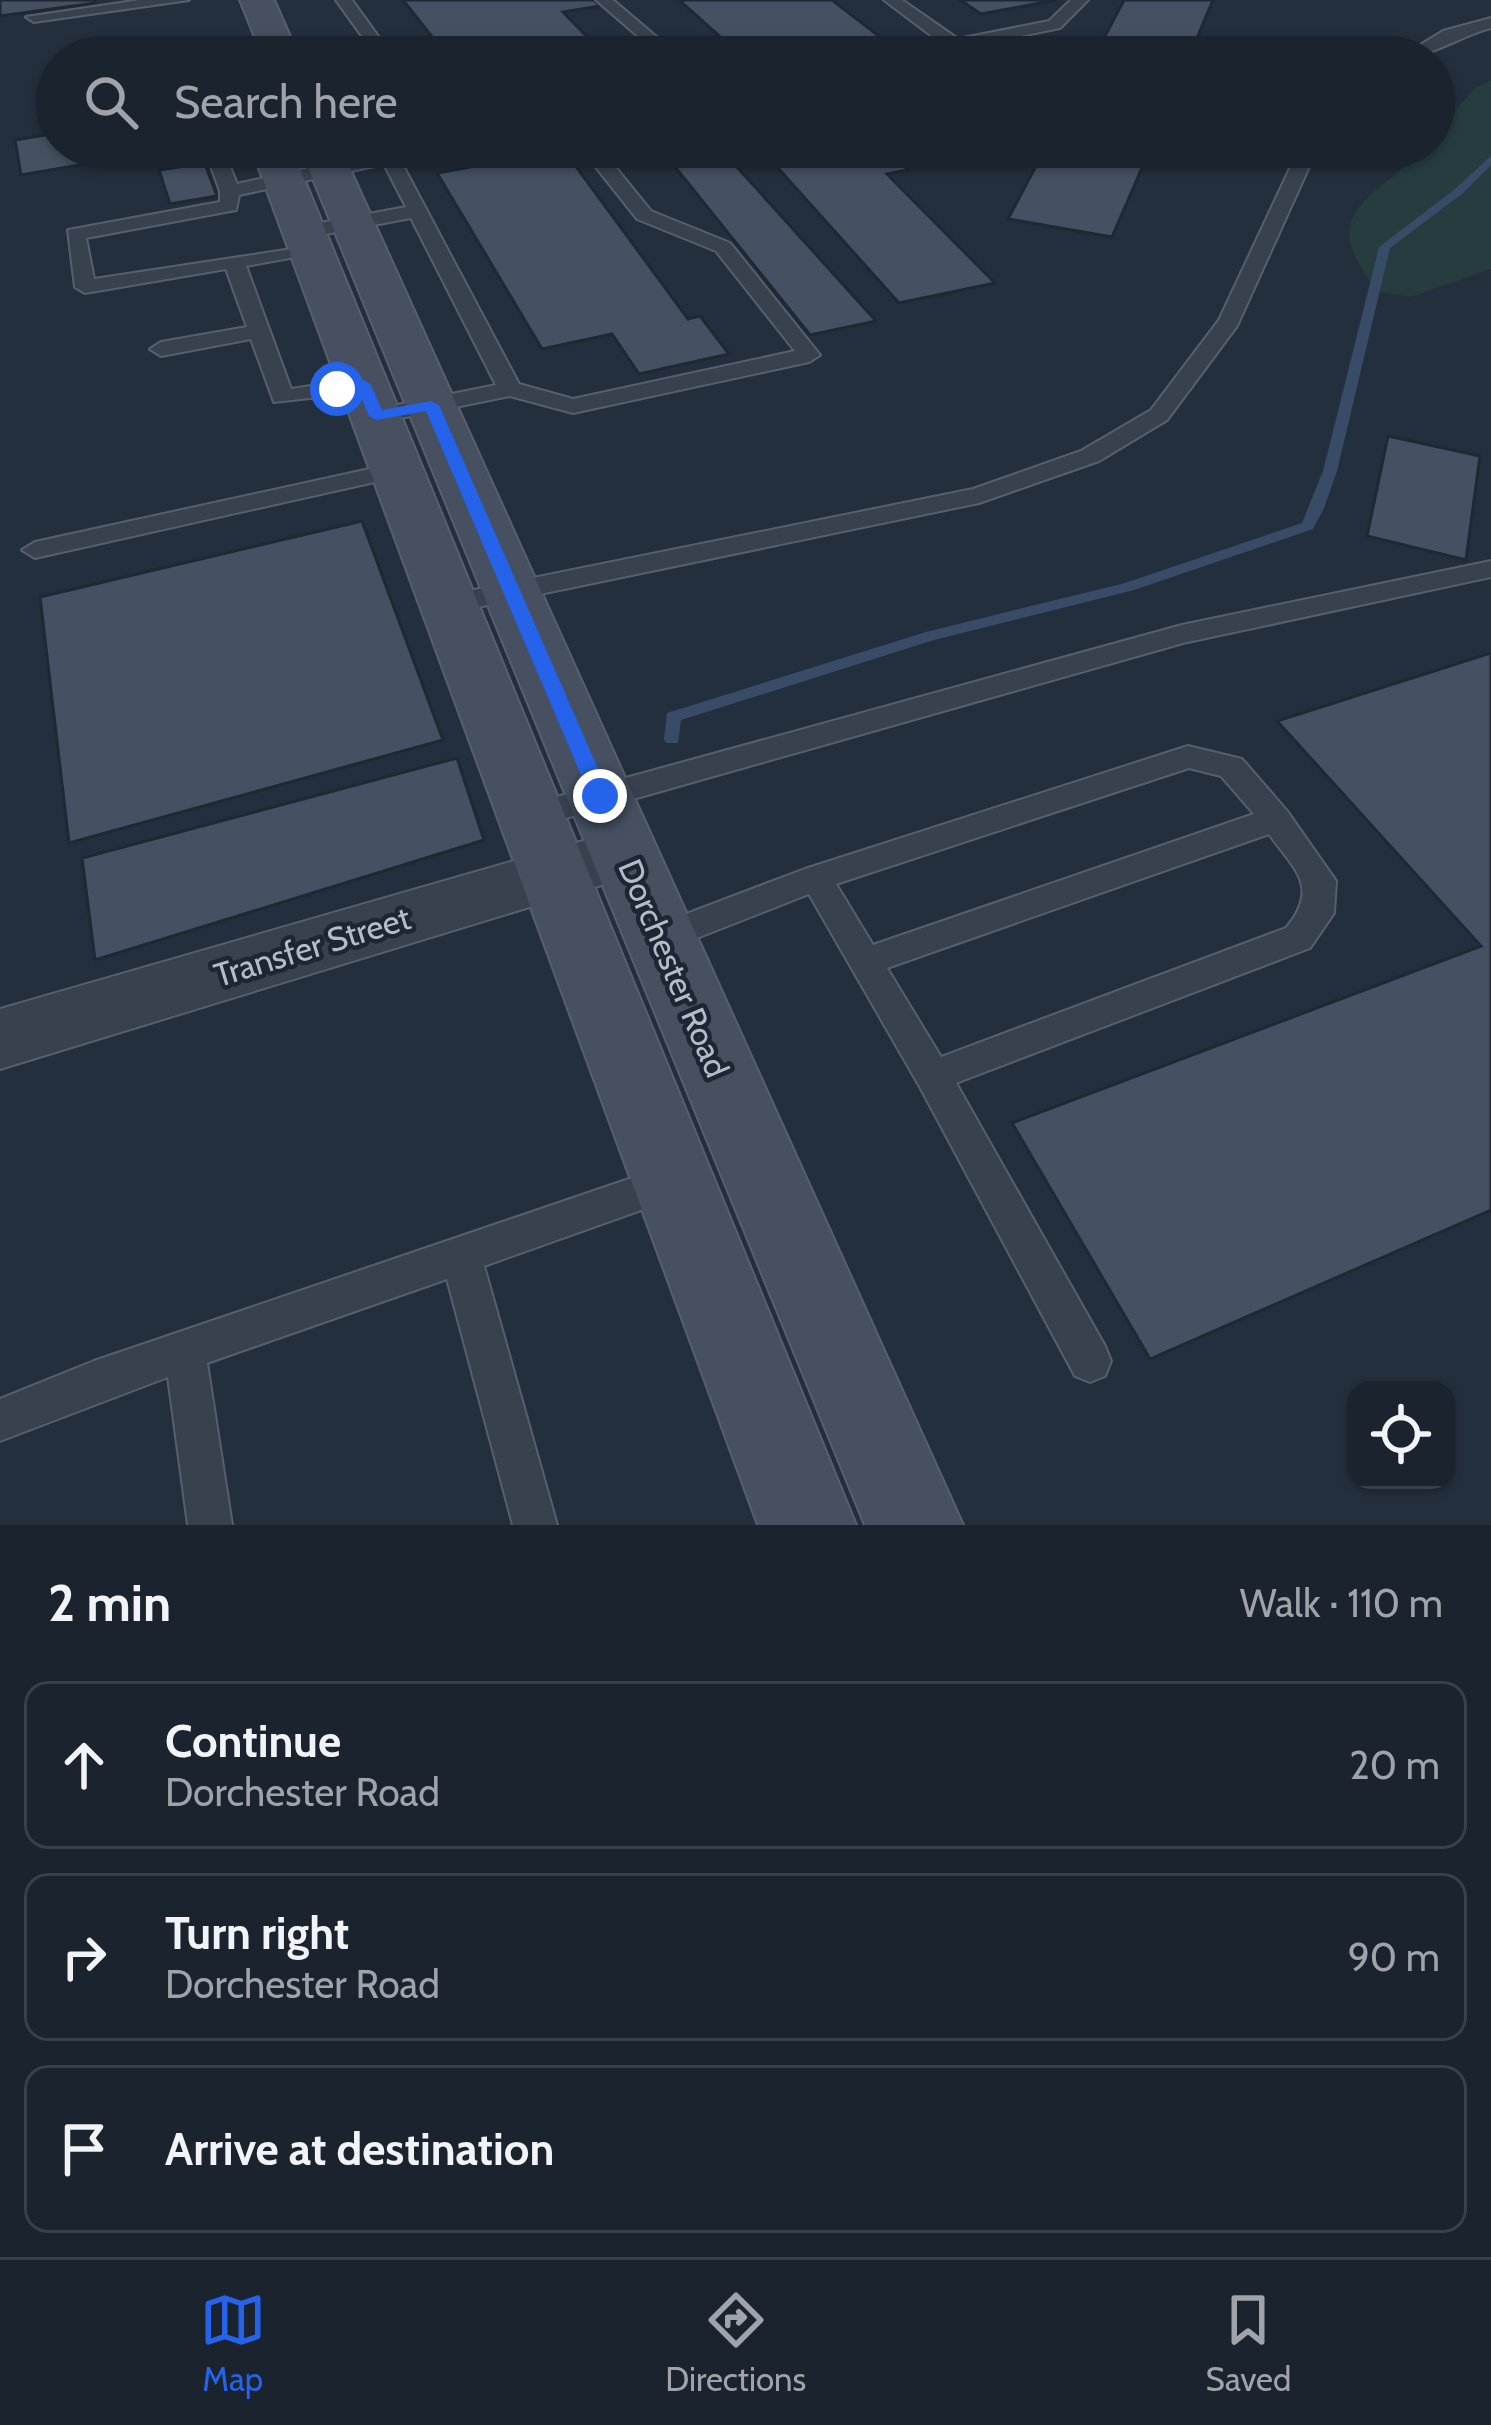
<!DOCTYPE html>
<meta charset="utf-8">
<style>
:root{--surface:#1b232e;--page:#282f3a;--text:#f1f3f6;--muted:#a0a4aa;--line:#39404a;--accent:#2563eb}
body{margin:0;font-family:Cabin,sans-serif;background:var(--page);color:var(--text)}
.controls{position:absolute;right:36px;bottom:36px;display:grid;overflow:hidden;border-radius:24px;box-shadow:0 3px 9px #0004}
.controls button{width:108px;height:108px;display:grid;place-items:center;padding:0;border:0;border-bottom:3px solid var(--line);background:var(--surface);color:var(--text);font:60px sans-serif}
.stop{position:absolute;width:36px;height:36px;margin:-27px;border:9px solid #2563eb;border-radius:50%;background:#fff}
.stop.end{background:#2563eb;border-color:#fff;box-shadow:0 3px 12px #0008}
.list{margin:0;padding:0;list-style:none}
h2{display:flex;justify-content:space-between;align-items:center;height:156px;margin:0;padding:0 48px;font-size:51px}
h2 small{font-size:39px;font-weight:400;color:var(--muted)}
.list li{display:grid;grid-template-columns:78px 1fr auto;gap:36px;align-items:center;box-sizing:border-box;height:168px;margin:0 24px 24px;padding:0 24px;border:3px solid var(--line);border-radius:24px}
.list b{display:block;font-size:45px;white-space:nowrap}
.list p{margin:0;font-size:39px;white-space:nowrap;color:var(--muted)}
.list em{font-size:39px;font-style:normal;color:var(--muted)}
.icon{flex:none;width:66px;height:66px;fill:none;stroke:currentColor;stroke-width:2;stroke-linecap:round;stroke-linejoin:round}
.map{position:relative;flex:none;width:1491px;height:1525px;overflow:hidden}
.search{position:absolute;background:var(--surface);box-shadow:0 3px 9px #0004;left:36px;right:36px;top:36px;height:132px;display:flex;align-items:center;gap:30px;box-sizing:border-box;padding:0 42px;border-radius:66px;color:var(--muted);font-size:45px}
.sheet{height:732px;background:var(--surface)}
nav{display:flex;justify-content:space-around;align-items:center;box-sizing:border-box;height:168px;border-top:3px solid var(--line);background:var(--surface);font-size:33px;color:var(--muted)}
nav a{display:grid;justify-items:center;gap:6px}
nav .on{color:var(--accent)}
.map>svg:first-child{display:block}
</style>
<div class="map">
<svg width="1491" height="1525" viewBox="0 0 1491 1525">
<rect width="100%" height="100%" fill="#242f3e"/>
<!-- green -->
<path fill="#263c3f" d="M1491 80V269L1411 297 1379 292C1309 209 1380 199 1424 147H1434V135L1475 88Z"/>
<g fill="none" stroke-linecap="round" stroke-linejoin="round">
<!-- stream -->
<path fill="#394c67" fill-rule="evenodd" d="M1491 156V165L1463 193 1390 248 1337 471 1324 508 1313 529 1134 590 934 640 681 720 678 743H666L664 739 667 713 926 632 1125 583 1302 523 1323 471 1379 247 1455 189Z"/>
</g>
<!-- building -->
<g fill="#455162" stroke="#1f2835" stroke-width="3">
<path d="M0 0H94L95 3 0 16Z"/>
<path d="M403 0H594L600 6 563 12 607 57H448Z"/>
<path d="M679 0H832L888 43 812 57H743Z"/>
<path d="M960 0H1057L981 14Z"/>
<path d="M1124 0H1213L1189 57H1094Z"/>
<path d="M57 133V147H185L21 175 15 140Z"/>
<path d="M659 147H719L876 321 810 335Z"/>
<path d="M759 147H861L872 158 892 154 908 170 887 174 995 283 899 303Z"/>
<path d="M1046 147H1151L1112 237 1008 219Z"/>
<path d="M564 150 688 319 700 316 729 354 639 374 612 334 542 349 437 173Z"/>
<path d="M202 156 217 196 170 204 159 170 178 167 175 160Z"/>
<path d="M1388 436 1480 456 1466 560 1367 536Z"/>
<path d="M362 521 443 740 69 843 40 597Z"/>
<path d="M1491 653V1210L1150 1359 1012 1123 1481 946 1277 721Z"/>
<path d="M457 758 484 840 95 960 82 858Z"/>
</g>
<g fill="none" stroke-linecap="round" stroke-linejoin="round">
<defs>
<g id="lane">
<path d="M140 0H189L34 22 26 17Z"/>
<path d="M336 0H352L393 57H377Z"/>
<path d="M596 0H613L680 57H662Z"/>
<path d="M884 0H902L958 39 1049 21 1071 0H1088L1060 28 918 57H885L941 43Z"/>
<path d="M1491 18V28C1460 36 1432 57 1401 57L1443 31Z"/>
<path d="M204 147H222L237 184 389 150 445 147 400 160 519 384 573 399 795 351 716 251 637 219 580 147H599L651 211 730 243 820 355 809 362 573 413 510 396 376 423 368 421V411L496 385 411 218 304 238 294 232 304 226 406 207 384 164 239 195 236 210 86 238 94 279 318 245V253L246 266 291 389 364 378 375 385 364 392 274 402 251 339 161 356 150 349 161 342 247 327 226 269 85 293 75 287 68 230 220 202V191Z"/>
<path d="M1300 147H1318L1237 326 1167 420 1099 461 979 503 449 613 436 604 449 595 973 489 1081 451 1151 410 1219 320Z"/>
<path d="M397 463 406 465V475L35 558 22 550 35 542Z"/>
<path d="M1491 561V577L1183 643 531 828 520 824 515 816 520 808 531 804 1182 625Z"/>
<path d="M1188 746 1242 759 1287 811 1336 881 1334 913 1310 948 956 1083 1105 1346 1111 1361 1105 1376 1090 1382 1075 1376 920 1087 809 894 661 952 649 948 644 938 649 928 805 869ZM1189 768 1221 776 1254 814 873 945 836 884ZM1269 834C1295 870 1320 887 1286 928L941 1057 887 968Z"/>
<path d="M673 1164 686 1170 692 1182 686 1194 484 1266 557 1525H513L447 1279 207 1363 232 1525H188L168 1377 0 1441V1399L94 1361Z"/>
</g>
<path id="street" d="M625 829 647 837 657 854 647 871 0 1069V1009Z"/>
<g id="secondary">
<path d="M240 0H274L299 57H263Z"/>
<path d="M251 147H291L856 1525H758Z"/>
<path d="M300 147H340L963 1525H865Z"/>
</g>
</defs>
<!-- lane casing -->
<use href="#lane" stroke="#565f6c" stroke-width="4"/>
<!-- street casing -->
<use href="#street" stroke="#565f6c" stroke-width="4"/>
<!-- secondary casing -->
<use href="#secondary" stroke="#565f6c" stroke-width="4"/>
<!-- lane -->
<use href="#lane" fill="#38414e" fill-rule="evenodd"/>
<!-- street -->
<use href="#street" fill="#38414e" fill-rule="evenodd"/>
<!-- secondary -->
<use href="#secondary" fill="#465061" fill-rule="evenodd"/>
</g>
<!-- route -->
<path fill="#2563eb" d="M364 380 371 385 382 410 431 401 439 405 610 796 607 802H593L590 796 426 411 376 420 369 416 358 390 337 393 329 389Z"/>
<g text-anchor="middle" stroke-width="9" stroke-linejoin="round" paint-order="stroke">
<!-- street labels -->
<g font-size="33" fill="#b4bcc9" stroke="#1d2633">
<text transform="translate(312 946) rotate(-17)" y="12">Transfer Street</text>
<text transform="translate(674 968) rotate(67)" y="12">Dorchester Road</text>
</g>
</g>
</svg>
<div class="controls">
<button><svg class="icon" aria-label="locate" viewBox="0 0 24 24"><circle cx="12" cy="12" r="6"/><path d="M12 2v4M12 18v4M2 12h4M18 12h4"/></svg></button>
</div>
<div class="stop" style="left:337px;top:389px"></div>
<div class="stop end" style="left:600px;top:796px"></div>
<div class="search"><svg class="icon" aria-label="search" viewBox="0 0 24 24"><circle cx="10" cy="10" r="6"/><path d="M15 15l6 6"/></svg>Search here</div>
</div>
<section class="sheet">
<h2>2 min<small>Walk · 110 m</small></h2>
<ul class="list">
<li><svg class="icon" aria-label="ahead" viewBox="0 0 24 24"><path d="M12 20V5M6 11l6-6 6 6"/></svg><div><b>Continue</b><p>Dorchester Road</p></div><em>20 m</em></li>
<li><svg class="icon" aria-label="right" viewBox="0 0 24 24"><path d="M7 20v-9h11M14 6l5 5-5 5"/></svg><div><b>Turn right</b><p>Dorchester Road</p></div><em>90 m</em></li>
<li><svg class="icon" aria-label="arrive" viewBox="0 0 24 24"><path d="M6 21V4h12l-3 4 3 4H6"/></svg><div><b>Arrive at destination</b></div></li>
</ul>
</section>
<nav>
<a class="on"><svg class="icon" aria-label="map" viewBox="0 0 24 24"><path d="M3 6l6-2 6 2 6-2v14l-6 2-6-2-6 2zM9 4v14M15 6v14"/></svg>Map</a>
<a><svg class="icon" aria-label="directions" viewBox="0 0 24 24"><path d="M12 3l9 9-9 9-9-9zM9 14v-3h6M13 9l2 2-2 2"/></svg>Directions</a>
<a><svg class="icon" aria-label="saved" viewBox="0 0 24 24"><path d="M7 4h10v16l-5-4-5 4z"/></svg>Saved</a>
</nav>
